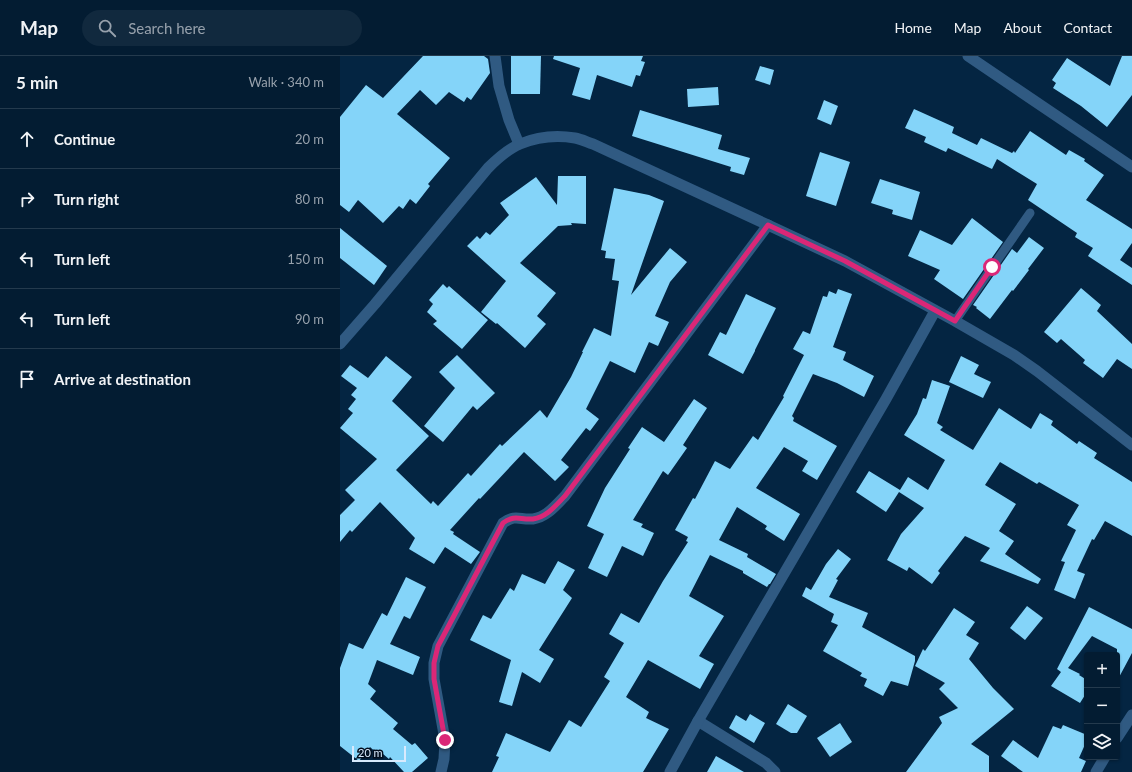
<!DOCTYPE html>
<meta charset="utf-8">
<style>
:root{--surface:#031c32;--page:#11293e;--text:#f1f3f6;--muted:#97a1ac;--line:#243a4d}
body{margin:0;font-family:Lato,sans-serif;background:var(--page);color:var(--text)}
.controls{position:absolute;right:12px;bottom:12px;display:grid;overflow:hidden;border-radius:4px;box-shadow:0 1px 3px #0004}
.controls button{width:36px;height:36px;display:grid;place-items:center;padding:0;border:0;border-bottom:1px solid var(--line);background:var(--surface);color:var(--text);font:20px sans-serif}
.scale{position:absolute;left:12px;bottom:10px;width:54px;box-sizing:border-box;padding-left:4px;border:2px solid #d8eafd;border-top:0;font-size:11px;line-height:14px;white-space:nowrap;color:#d8eafd;-webkit-text-stroke:3px #010e1e;paint-order:stroke}
.stop{position:absolute;width:12px;height:12px;margin:-9px;border:3px solid #db2777;border-radius:50%;background:#fff}
.stop.end{background:#db2777;border-color:#fff;box-shadow:0 1px 4px #0008}
.list{margin:0;padding:0;list-style:none}
h2{display:flex;justify-content:space-between;align-items:center;height:52px;margin:0;padding:0 16px;font-size:17px}
h2 small{font-size:13px;font-weight:400;color:var(--muted)}
.list li{display:grid;grid-template-columns:26px 1fr auto;gap:12px;align-items:center;box-sizing:border-box;height:60px;padding:0 16px;border-top:1px solid var(--line)}
.list b{display:block;font-size:15px;white-space:nowrap}
.list em{font-size:13px;font-style:normal;color:var(--muted)}
.icon{flex:none;width:22px;height:22px;fill:none;stroke:currentColor;stroke-width:2;stroke-linecap:round;stroke-linejoin:round}
.map{position:relative;flex:none;width:792px;height:716px;overflow:hidden}
header{display:flex;align-items:center;gap:24px;box-sizing:border-box;height:56px;padding:0 20px;background:var(--surface);border-bottom:1px solid var(--line)}
header strong{font-size:19px}
nav{display:flex;gap:22px;margin-inline-start:auto;font-size:14px}
.search{width:280px;height:36px;background:var(--page);display:flex;align-items:center;gap:10px;box-sizing:border-box;padding:0 14px;border-radius:22px;color:var(--muted);font-size:15px}
main{display:flex}
aside{flex:1;background:var(--surface)}
.map>svg:first-child{display:block}
</style>
<header>
<strong>Map</strong>
<div class="search"><svg class="icon" aria-label="search" viewBox="0 0 24 24"><circle cx="10" cy="10" r="6"/><path d="M15 15l6 6"/></svg>Search here</div>
<nav><a>Home</a><a>Map</a><a>About</a><a>Contact</a></nav>
</header>
<main>
<aside>
<h2>5 min<small>Walk · 340 m</small></h2>
<ul class="list">
<li><svg class="icon" aria-label="ahead" viewBox="0 0 24 24"><path d="M12 20V5M6 11l6-6 6 6"/></svg><div><b>Continue</b></div><em>20 m</em></li>
<li><svg class="icon" aria-label="right" viewBox="0 0 24 24"><path d="M7 20v-9h11M14 6l5 5-5 5"/></svg><div><b>Turn right</b></div><em>80 m</em></li>
<li><svg class="icon" aria-label="left" viewBox="0 0 24 24"><path d="M17 20v-9H6M10 6l-5 5 5 5"/></svg><div><b>Turn left</b></div><em>150 m</em></li>
<li><svg class="icon" aria-label="left" viewBox="0 0 24 24"><path d="M17 20v-9H6M10 6l-5 5 5 5"/></svg><div><b>Turn left</b></div><em>90 m</em></li>
<li><svg class="icon" aria-label="arrive" viewBox="0 0 24 24"><path d="M6 21V4h12l-3 4 3 4H6"/></svg><div><b>Arrive at destination</b></div></li>
</ul>
</aside>
<div class="map">
<svg width="792" height="716" viewBox="0 0 792 716">
<rect width="100%" height="100%" fill="#042542"/>
<!-- building -->
<g fill="#84d4f9">
<path d="M83 0H144L148 3 150 17 131 44 127 41 124 46 109 36 96 49 80 34 57 58 110 102 88 128 90 130 76 148 70 143 63 153 59 150 43 167 18 144 9 156 0 149V61L26 29 43 42Z"/>
<path d="M171 0H201L200 38H171Z"/>
<path d="M214 0H303L301 5 305 6 300 20 296 19 292 31 257 19 250 44 232 39 240 12 213 3Z"/>
<path d="M782 0H792V39L767 71 741 50 713 32 716 27 712 24 727 2 770 30 777 12Z"/>
<path d="M420 10 434 14 430 29 415 24Z"/>
<path d="M378 31 379 49 348 51 347 33Z"/>
<path d="M484 44 498 50 491 69 477 63Z"/>
<path d="M574 53 614 71 612 77 637 89 641 82 672 97 674 95 675 97 690 75 726 99 729 94 745 103 744 105 764 119 746 144 792 173V187L780 204 792 212V229L748 200 753 192 735 181 737 177 688 144 697 128 657 103 652 113 608 92 606 96 584 86 586 81 565 72Z"/>
<path d="M300 54 382 79 378 93 410 102 404 119 390 115 391 111 292 80Z"/>
<path d="M480 96 510 106 496 150 466 140Z"/>
<path d="M218 120H246V168L231 167 232 169 218 170 180 207 216 237 197 260 206 268 185 292 157 267 156 268 141 256 166 225 127 190 137 180 140 183 146 176 150 179 169 159 160 147 196 121 217 149Z"/>
<path d="M540 123 580 136 572 164 552 158 553 154 531 147Z"/>
<path d="M274 132 309 139 324 145 291 239 330 192 347 206 330 226 315 260 329 266 318 290 309 286 295 317 270 305 246 353 259 363 250 375 246 372 221 404 229 411 215 425 184 396 140 443 139 442 110 474 114 476 113 478 140 496 131 508 105 491 94 508 69 493 75 482 40 446 12 476 10 474 0 486V459L15 444 5 434 37 403 0 372 13 357 8 353 16 343 11 339 17 332 1 320 10 309 28 322 46 300 72 321 52 345 89 380 56 414 91 448 93 445 98 450 128 417 131 420 160 388 162 390 200 354 207 362 231 321 243 296H242L254 272 271 280 279 225 272 224 275 203 265 202 266 195 261 194Z"/>
<path d="M632 162 663 186 623 243 594 223 600 214 568 200 580 174 612 189Z"/>
<path d="M0 172 47 210 34 229 0 202Z"/>
<path d="M689 181 704 192 688 213 689 214 673 235 672 234 650 263 636 252 637 251 633 249 672 193 677 197Z"/>
<path d="M103 228 107 232 109 230 148 264 122 293 93 268 97 265 87 256 93 248 89 244Z"/>
<path d="M741 232 761 249 757 255 792 288V313L777 303 763 322 743 307 745 304 721 283 717 287 704 276Z"/>
<path d="M498 233 512 238 493 291 506 296 503 304 534 320 524 341 497 327 473 318 452 360 454 362 453 365 497 390 477 424 462 415 468 405 444 391 416 432 460 458 444 485 425 473 427 470 397 451 379 484 408 498 407 501 436 518 430 528H429L427 531 403 517V515L370 499 349 540 384 560 359 600 374 608 360 633 308 604 286 641 309 656 306 662 329 673 303 716H152L159 701 156 700 166 677 210 696 229 664 241 671 270 625 264 621 284 587 269 578 281 557 299 567 323 525 348 486 346 485 348 481 335 474 353 442 355 443 375 405 390 413 413 380 418 384 444 341 443 340 464 299 453 293 463 275 470 278 483 240 487 241 489 235 496 238Z"/>
<path d="M406 238 436 252 415 294V295L403 318 368 299 380 276 386 279Z"/>
<path d="M117 299 155 337 137 354 133 350 103 386 84 370 115 332 99 316Z"/>
<path d="M621 300 639 309 634 318 651 326 643 342 609 326Z"/>
<path d="M592 324 610 330 597 367 603 371 600 374 633 394 659 352 691 373 700 357 713 365 711 369 737 388 739 385 757 397 754 402 792 426V480L765 465 754 484 752 483 737 515 745 518 735 543 714 534 725 506 721 505 736 474 727 469 739 449 699 426 697 428 660 406 645 429 676 448 659 475 674 485 665 498 701 523 698 528 640 505 650 492 625 480 598 515 600 517 592 528 569 511 567 515 547 504 561 478 584 452 559 436 546 456 516 436 529 415 560 434 568 421 588 434 605 404 564 379 577 358 583 342 586 343Z"/>
<path d="M354 343 367 352 343 389 347 392 328 419 323 415 293 464 303 468 301 471 314 477 303 500 282 490 267 521 248 512 264 478 247 470 265 432 290 393 288 392 302 371 324 386Z"/>
<path d="M498 493 511 503 496 523 498 524 489 541 528 557 522 571 575 600V605L568 630 551 625 543 640 524 630 527 623 520 620 522 617 483 595 498 569 491 566 494 558 462 540 466 531 471 534 486 508Z"/>
<path d="M218 505 235 514 223 534 232 542 199 594 214 603 200 627 182 616 172 650 159 646 171 604 130 584 143 559 151 563 170 532 174 535 182 518 205 528Z"/>
<path d="M66 521 86 531 70 563 64 560 50 588 80 601 73 619 37 604 28 628 36 635 30 643 58 667 53 673 72 689 75 687 88 702 72 716H64L50 701 49 703 43 698 41 701 30 691 19 705 0 690V612L9 587 23 593 42 557 47 560Z"/>
<path d="M687 550 703 562 685 584 670 572Z"/>
<path d="M749 551 792 573V597L777 625V593L752 580 728 612 740 618 739 619 747 624V636L740 647 711 630 721 616 717 613Z"/>
<path d="M614 552 635 566 626 579 639 587 629 603 653 632 674 653 631 688 649 700V716H566L602 667 599 661 618 652 599 633 605 627 575 610 583 593 585 595Z"/>
<path d="M448 648 467 660 457 677H451L436 668Z"/>
<path d="M410 658 425 667 414 687 389 672 396 659 406 665Z"/>
<path d="M500 667 512 686 490 701 477 682Z"/>
<path d="M723 669 747 679V684L739 702 746 705 741 716H683L661 700 673 684 698 702 713 670 721 673Z"/>
<path d="M376 700 404 716H367Z"/>
</g>
<g fill="none" stroke-linecap="round" stroke-linejoin="round">
<!-- service -->
<path stroke="#305a82" stroke-width="9" d="M615 265 690 157"/>
<!-- minor -->
<g stroke="#305a82" stroke-width="11">
<path d="M155 0 159 30 169 64 179 88"/>
<path d="M0 288 35 248 148 112C157 103 168 93 180 88 197 81 217 79 235 82 241 83 247 86 253 88L428 169 505 205 615 265 674 299 697 315 792 389"/>
<path d="M358 665 426 707 435 716"/>
<path d="M777 682 792 659"/>
<path d="M101 716 104 703 105 684 94 623V607L98 590 163 467C176 458 179 464 193 463 207 461 216 449 225 440L428 169"/>
<path d="M330 716 358 665 546 343 595 255"/>
<path d="M756 716 765 701"/>
</g>
<!-- tertiary -->
<path stroke="#305a82" stroke-width="11" d="M628 0 792 111"/>
</g>
<g fill="none" stroke-linecap="round" stroke-linejoin="round">
<!-- route -->
<path stroke="#db2777" stroke-width="5" d="M105 684 94 623V607L98 590 163 467C176 458 179 464 193 463 207 461 216 449 225 440L428 169 505 205 615 265 652 211"/>
</g>
</svg>
<div class="controls">
<button>+</button>
<button>−</button>
<button><svg class="icon" aria-label="layers" viewBox="0 0 24 24"><path d="M12 4l9 5-9 5-9-5zM3 14l9 5 9-5"/></svg></button>
</div>
<div class="scale">20 m</div>
<div class="stop" style="left:652px;top:211px"></div>
<div class="stop end" style="left:105px;top:684px"></div>
</div>
</main>
